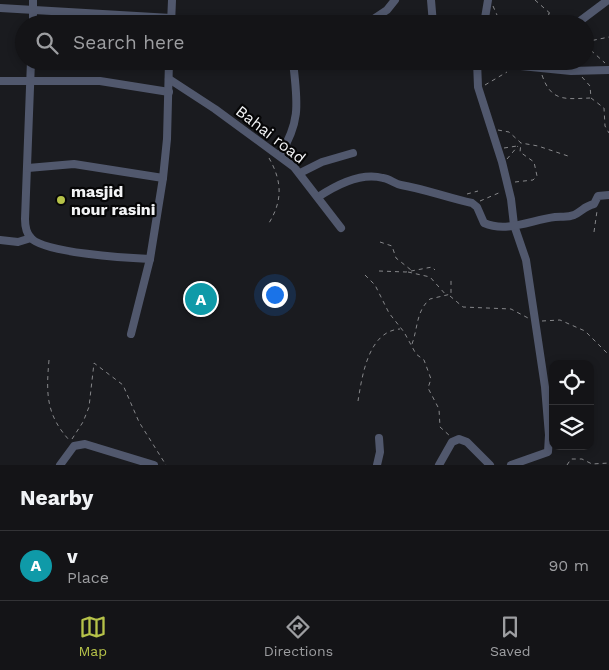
<!DOCTYPE html>
<style>
:root{--surface:#141417;--page:#212124;--text:#f1f3f6;--muted:#9d9ea1;--line:#333336;--accent:#b6c249}
body{margin:0;font-family:"Work Sans",sans-serif;background:var(--page);color:var(--text)}
.controls{position:absolute;right:15px;bottom:15px;display:grid;overflow:hidden;border-radius:10px;box-shadow:0 2px 8px #0003}
.controls button{width:45px;height:45px;display:grid;place-items:center;padding:0;border:0;border-bottom:1px solid var(--line);background:var(--surface);color:var(--text);font:25px sans-serif}
.you{position:absolute;left:274px;top:294px;width:18px;height:18px;margin:-12px;border:4px solid #fff;border-radius:50%;background:#1a73e8;box-shadow:0 0 0 8px #1a73e833}
.badge{display:grid;place-items:center;width:32px;height:32px;border-radius:50%;background:var(--accent);color:#fff;font-size:16px;font-weight:700}
.pin{position:absolute;translate:-50% -50%;border:2px solid #fff;box-shadow:0 1px 5px #0006}
.list{margin:0;padding:0;list-style:none}
h2{display:flex;justify-content:space-between;align-items:center;height:65px;margin:0;padding:0 20px;font-size:21px}
h2 small{font-size:16px;font-weight:400;color:var(--muted)}
.list li{display:grid;grid-template-columns:32px 1fr auto;gap:15px;align-items:center;box-sizing:border-box;height:70px;padding:0 20px;border-top:1px solid var(--line)}
.list b{display:block;font-size:19px;white-space:nowrap}
.list p{margin:0;font-size:16px;white-space:nowrap;color:var(--muted)}
.list em{font-size:16px;font-style:normal;color:var(--muted)}
.icon{flex:none;width:28px;height:28px;fill:none;stroke:currentColor;stroke-width:2;stroke-linecap:round;stroke-linejoin:round}
.map{position:relative;flex:none;width:609px;height:465px;overflow:hidden}
.search{position:absolute;background:var(--surface);box-shadow:0 2px 8px #0003;left:15px;right:15px;top:15px;height:55px;display:flex;align-items:center;gap:12px;box-sizing:border-box;padding:0 18px;border-radius:28px;color:var(--muted);font-size:19px}
.sheet{height:135px;background:var(--surface)}
nav{display:flex;justify-content:space-around;align-items:center;box-sizing:border-box;height:70px;border-top:1px solid var(--line);background:var(--surface);font-size:14px;color:var(--muted)}
nav a{display:grid;justify-items:center;gap:2px}
nav .on{color:var(--accent)}
.map>svg:first-child{display:block}
</style>
<div class="map">
<svg width="609" height="465" viewBox="0 0 609 465">
<rect width="100%" height="100%" fill="#1a1b1f"/>
<g fill="none" stroke-linecap="round" stroke-linejoin="round">
<!-- path -->
<g stroke="#86878a" stroke-width="1" stroke-dasharray="4 4" stroke-linecap="butt">
<path d="M535 0 562 24"/>
<path d="M493 6 501 24"/>
<path d="M547 24 549 13"/>
<path d="M585 42 609 37"/>
<path d="M585 45 605 63"/>
<path d="M542 75C551 102 565 99 590 98"/>
<path d="M582 77 590 86 591 98 604 108 605 126 609 133"/>
<path d="M485 85 507 72"/>
<path d="M498 130 509 132 521 143 538 146 568 156"/>
<path d="M504 148 517 146"/>
<path d="M269 158C282 181 283 200 269 223"/>
<path d="M507 159 518 146"/>
<path d="M515 182 533 180 537 176 534 162 520 152 521 143"/>
<path d="M467 194 478 191"/>
<path d="M480 201 501 192"/>
<path d="M594 232 597 211"/>
<path d="M380 242 392 246 396 258 411 270"/>
<path d="M379 271 406 272 432 267 435 270"/>
<path d="M408 272 430 277 447 296"/>
<path d="M365 275 375 285 389 313 404 332 416 354 424 360 431 379 428 388 439 409 440 427 450 436"/>
<path d="M450 296 463 307 511 309 528 318"/>
<path d="M542 321 560 320 585 331 609 355"/>
<path d="M412 344C418 328 416 311 430 299L451 294V279"/>
<path d="M49 360C46 394 46 415 70 441"/>
<path d="M358 401C362 377 368 331 400 329"/>
<path d="M72 439 83 422 89 407 94 363 123 385 139 422 166 465"/>
<path d="M567 465 571 459H582L592 464 609 463"/>
</g>
<!-- minor -->
<g stroke="#51586d" stroke-width="8">
<path d="M431 0 433 24"/>
<path d="M0 8 171 18"/>
<path d="M33 24V0"/>
<path d="M171 24 172 0"/>
<path d="M366 24 387 10 395 0"/>
<path d="M484 24 488 0"/>
<path d="M576 24 608 0"/>
<path d="M31 61 25 219C25 226 26 233 31 238 44 253 128 258 150 259"/>
<path d="M469 61 571 71 609 70"/>
<path d="M477 61 478 87 502 162 511 199 514 225 526 260 545 387 549 435 548 452 511 465"/>
<path d="M169 79 215 109 294 167 341 228"/>
<path d="M0 81H100L169 92"/>
<path d="M280 155C302 119 297 101 293 61"/>
<path d="M28 168 74 164 163 178"/>
<path d="M300 173 322 162 353 153"/>
<path d="M318 197C336 185 362 172 383 178 390 179 395 184 401 185 425 189 448 198 472 203L477 207 484 223C507 233 531 220 555 217 562 216 567 218 574 215 582 211 585 206 594 204L598 196 609 195"/>
<path d="M0 240 18 242 31 238"/>
<path d="M131 334 150 259 163 178 167 139 169 61"/>
<path d="M60 465 74 446 85 444 154 465"/>
<path d="M377 465 380 452 379 438"/>
<path d="M439 465 452 442 459 439 467 442 490 465"/>
</g>
</g>
<!-- markers -->
<circle fill="#b6c249" stroke="#060607" stroke-width="2" cx="61" cy="200" r="5"/>
<g text-anchor="middle" stroke-width="4.5" stroke-linejoin="round" paint-order="stroke">
<!-- street labels -->
<g font-size="16" fill="#f2f3f5" stroke="#060607">
<text transform="translate(271 134) rotate(38)" y="6">Bahai road</text>
</g>
<!-- poi labels -->
<g font-size="16" font-weight="bold" fill="#f2f3f5" stroke="#060607" text-anchor="start">
<text x="71" y="197">masjid<tspan x="71" dy="18">nour rasini</tspan></text>
</g>
</g>
</svg>
<div class="controls">
<button><svg class="icon" aria-label="locate" viewBox="0 0 24 24"><circle cx="12" cy="12" r="6"/><path d="M12 2v4M12 18v4M2 12h4M18 12h4"/></svg></button>
<button><svg class="icon" aria-label="layers" viewBox="0 0 24 24"><path d="M12 4l9 5-9 5-9-5zM3 14l9 5 9-5"/></svg></button>
</div>
<div class="you"></div>
<div class="pin badge" style="left:201px;top:299px;background:#0f9aa8">A</div>
<div class="search"><svg class="icon" aria-label="search" viewBox="0 0 24 24"><circle cx="10" cy="10" r="6"/><path d="M15 15l6 6"/></svg>Search here</div>
</div>
<section class="sheet">
<h2>Nearby<small></small></h2>
<ul class="list">
<li><span class="badge" style="background:#0f9aa8">A</span><div><b>v</b><p>Place</p></div><em>90 m</em></li>
</ul>
</section>
<nav>
<a class="on"><svg class="icon" aria-label="map" viewBox="0 0 24 24"><path d="M3 6l6-2 6 2 6-2v14l-6 2-6-2-6 2zM9 4v14M15 6v14"/></svg>Map</a>
<a><svg class="icon" aria-label="directions" viewBox="0 0 24 24"><path d="M12 3l9 9-9 9-9-9zM9 14v-3h6M13 9l2 2-2 2"/></svg>Directions</a>
<a><svg class="icon" aria-label="saved" viewBox="0 0 24 24"><path d="M7 4h10v16l-5-4-5 4z"/></svg>Saved</a>
</nav>
